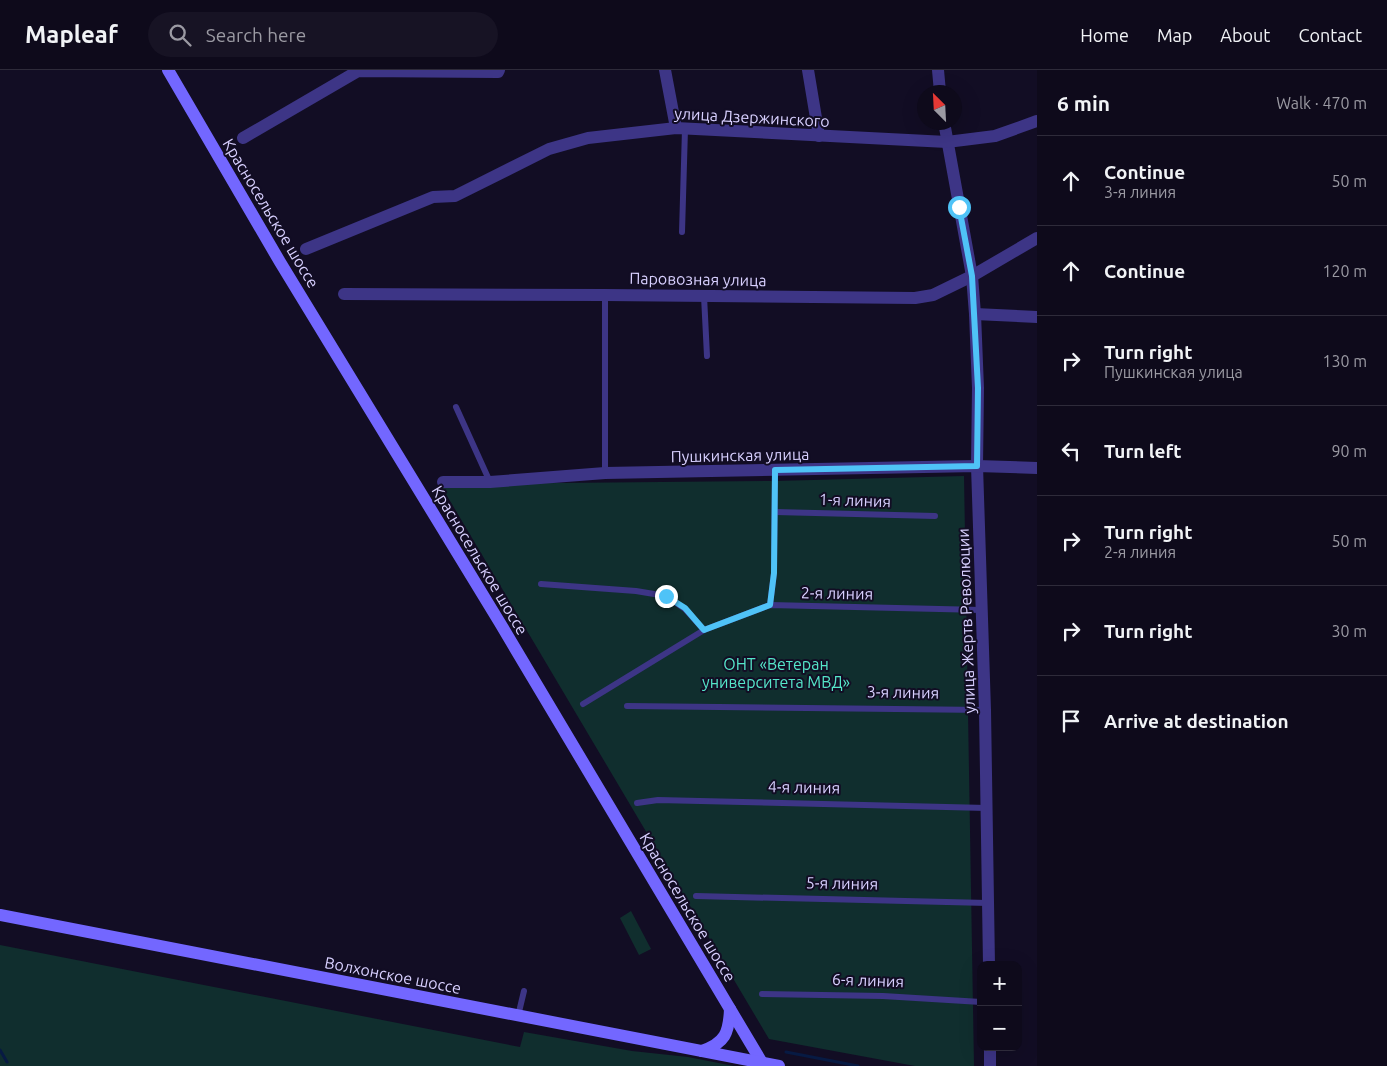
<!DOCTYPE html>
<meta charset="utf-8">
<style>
:root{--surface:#0e0a1b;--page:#171324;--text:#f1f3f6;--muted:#9b9aa3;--line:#2e2b3a}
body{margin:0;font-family:Ubuntu,sans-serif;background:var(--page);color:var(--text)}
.controls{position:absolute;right:15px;bottom:15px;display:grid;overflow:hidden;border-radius:10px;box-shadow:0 5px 20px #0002}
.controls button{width:45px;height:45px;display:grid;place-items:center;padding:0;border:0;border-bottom:1px solid var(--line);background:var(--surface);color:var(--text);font:25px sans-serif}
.compass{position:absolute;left:917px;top:15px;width:45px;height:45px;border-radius:50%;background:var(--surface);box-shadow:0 5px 20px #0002;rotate:336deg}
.stop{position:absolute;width:15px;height:15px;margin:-11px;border:4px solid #4fc3f7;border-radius:50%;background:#fff}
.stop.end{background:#4fc3f7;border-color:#fff;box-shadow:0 1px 5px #0008}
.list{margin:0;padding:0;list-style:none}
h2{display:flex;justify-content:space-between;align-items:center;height:65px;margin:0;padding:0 20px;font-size:21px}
h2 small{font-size:16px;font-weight:400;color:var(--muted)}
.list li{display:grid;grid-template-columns:32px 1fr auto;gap:15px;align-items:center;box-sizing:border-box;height:90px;padding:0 20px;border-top:1px solid var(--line)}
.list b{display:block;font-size:19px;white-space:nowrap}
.list p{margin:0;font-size:16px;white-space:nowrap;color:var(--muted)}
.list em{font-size:16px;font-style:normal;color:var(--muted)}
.icon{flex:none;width:28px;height:28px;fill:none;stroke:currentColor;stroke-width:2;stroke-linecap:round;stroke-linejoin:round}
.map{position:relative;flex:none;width:1037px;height:996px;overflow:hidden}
header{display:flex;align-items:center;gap:30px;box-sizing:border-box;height:70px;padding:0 25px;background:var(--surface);border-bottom:1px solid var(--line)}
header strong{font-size:24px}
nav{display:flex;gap:28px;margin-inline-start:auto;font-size:18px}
.search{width:350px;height:45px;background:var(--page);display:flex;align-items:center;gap:12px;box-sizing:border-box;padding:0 18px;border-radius:28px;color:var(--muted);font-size:19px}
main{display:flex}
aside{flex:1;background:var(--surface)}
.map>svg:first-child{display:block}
</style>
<header>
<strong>Mapleaf</strong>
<div class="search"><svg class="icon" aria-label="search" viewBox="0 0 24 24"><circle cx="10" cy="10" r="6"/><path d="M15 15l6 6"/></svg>Search here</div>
<nav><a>Home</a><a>Map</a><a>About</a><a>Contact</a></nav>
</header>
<main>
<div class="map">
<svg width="1037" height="996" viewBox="0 0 1037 996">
<rect width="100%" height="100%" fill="#120d24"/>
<!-- green -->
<g fill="#102e2e">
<path d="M964 406 974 996H915L769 969 440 414 775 411Z"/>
<path d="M631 841 651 879 639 885 620 848Z"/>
<path d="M0 875 520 977 524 962 632 981 688 987 734 996H0Z"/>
</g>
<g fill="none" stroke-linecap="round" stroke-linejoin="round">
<!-- stream -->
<g stroke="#071a43" stroke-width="3">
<path d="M0 980 7 992"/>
<path d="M786 982 858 996"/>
</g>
<!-- service -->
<g stroke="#3d3586" stroke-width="6">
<path d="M682 162 685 59"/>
<path d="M605 225V403"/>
<path d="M704 226 707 286"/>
<path d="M456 337 490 412"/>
<path d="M775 442 935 446"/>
<path d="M541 514 636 521 666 526 685 539 704 560"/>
<path d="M770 535 774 503 775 400"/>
<path d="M583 634 704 560 770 535 982 540"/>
<path d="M627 636 985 640"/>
<path d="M637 733 658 730 987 738"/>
<path d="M696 826 988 833"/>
<path d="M762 924 883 926 981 932"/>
<path d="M518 946 524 921"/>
</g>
<!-- minor -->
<g stroke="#3d3586" stroke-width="12">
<path d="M665 0 676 58"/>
<path d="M808 0 819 66"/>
<path d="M938 0 940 22"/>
<path d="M944 52 972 206 975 244 978 318 977 396 985 640 989 895"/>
<path d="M243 68 358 1 498 2 499 0"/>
<path d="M306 179 433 127 455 126 549 79 588 68 676 58 947 72 995 66 1037 51"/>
<path d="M344 224 605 225 915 228 933 225 972 206 1037 168"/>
<path d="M975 244 1037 247"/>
<path d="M443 412H490L605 403 977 396 1037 398"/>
<path d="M990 996V977"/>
</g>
<!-- secondary -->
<g stroke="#7367ff" stroke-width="12">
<path d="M168 0 280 192 500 553 764 996"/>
<path d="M0 845 779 996"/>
<path d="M702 981C725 973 729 963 730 939"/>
</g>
</g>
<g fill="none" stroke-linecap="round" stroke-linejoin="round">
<!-- route -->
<path stroke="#4fc3f7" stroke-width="6" d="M666 526 685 538 704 560 770 535 774 503 775 400 977 396 978 318 972 206 959 137"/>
</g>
<g text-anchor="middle" stroke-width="4" stroke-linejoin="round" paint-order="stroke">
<!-- street labels -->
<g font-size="16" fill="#d8d0ff" stroke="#120d24">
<text transform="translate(752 47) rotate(3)" y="6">улица Дзержинского</text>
<text transform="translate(271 143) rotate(59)" y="6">Красносельское шоссе</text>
<text transform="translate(698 209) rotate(1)" y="6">Паровозная улица</text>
<text transform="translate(740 385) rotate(-1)" y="6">Пушкинская улица</text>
<text transform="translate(855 430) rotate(2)" y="6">1-я линия</text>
<text transform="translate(480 490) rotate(59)" y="6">Красносельское шоссе</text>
<text transform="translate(837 523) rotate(1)" y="6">2-я линия</text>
<text transform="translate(966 551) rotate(-92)" y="6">улица Жертв Революции</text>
<text transform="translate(903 622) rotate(1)" y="6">3-я линия</text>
<text transform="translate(804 717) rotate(1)" y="6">4-я линия</text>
<text transform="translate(842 813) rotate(1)" y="6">5-я линия</text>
<text transform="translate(688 837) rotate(59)" y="6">Красносельское шоссе</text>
<text transform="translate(393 905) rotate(11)" y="6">Волхонское шоссе</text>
<text transform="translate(868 910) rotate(2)" y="6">6-я линия</text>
</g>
<!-- park labels -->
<g font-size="16" fill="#55e5c9" stroke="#120d24">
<text x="776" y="600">ОНТ «Ветеран<tspan x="776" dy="18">университета МВД»</tspan></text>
</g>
</g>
</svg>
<div class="controls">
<button>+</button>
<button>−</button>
</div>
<svg class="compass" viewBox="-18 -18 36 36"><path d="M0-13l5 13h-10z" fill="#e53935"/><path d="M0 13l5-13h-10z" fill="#9b9aa3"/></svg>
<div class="stop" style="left:959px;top:137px"></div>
<div class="stop end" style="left:666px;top:526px"></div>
</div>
<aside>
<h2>6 min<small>Walk · 470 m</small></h2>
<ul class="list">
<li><svg class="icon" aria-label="ahead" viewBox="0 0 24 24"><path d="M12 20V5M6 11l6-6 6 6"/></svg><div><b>Continue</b><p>3-я линия</p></div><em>50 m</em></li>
<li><svg class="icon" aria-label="ahead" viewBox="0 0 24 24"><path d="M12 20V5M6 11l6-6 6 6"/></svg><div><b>Continue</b></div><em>120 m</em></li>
<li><svg class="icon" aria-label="right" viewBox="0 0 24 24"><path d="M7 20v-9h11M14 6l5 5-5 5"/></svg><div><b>Turn right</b><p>Пушкинская улица</p></div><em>130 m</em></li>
<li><svg class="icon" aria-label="left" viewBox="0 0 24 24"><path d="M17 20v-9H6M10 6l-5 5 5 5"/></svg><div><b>Turn left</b></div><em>90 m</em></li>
<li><svg class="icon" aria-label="right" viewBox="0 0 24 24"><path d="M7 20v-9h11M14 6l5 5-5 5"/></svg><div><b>Turn right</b><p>2-я линия</p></div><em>50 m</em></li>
<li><svg class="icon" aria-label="right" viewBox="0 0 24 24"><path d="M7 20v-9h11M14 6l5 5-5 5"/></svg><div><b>Turn right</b></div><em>30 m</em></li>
<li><svg class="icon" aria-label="arrive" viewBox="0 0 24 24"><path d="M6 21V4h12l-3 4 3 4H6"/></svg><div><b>Arrive at destination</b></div></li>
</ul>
</aside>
</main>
